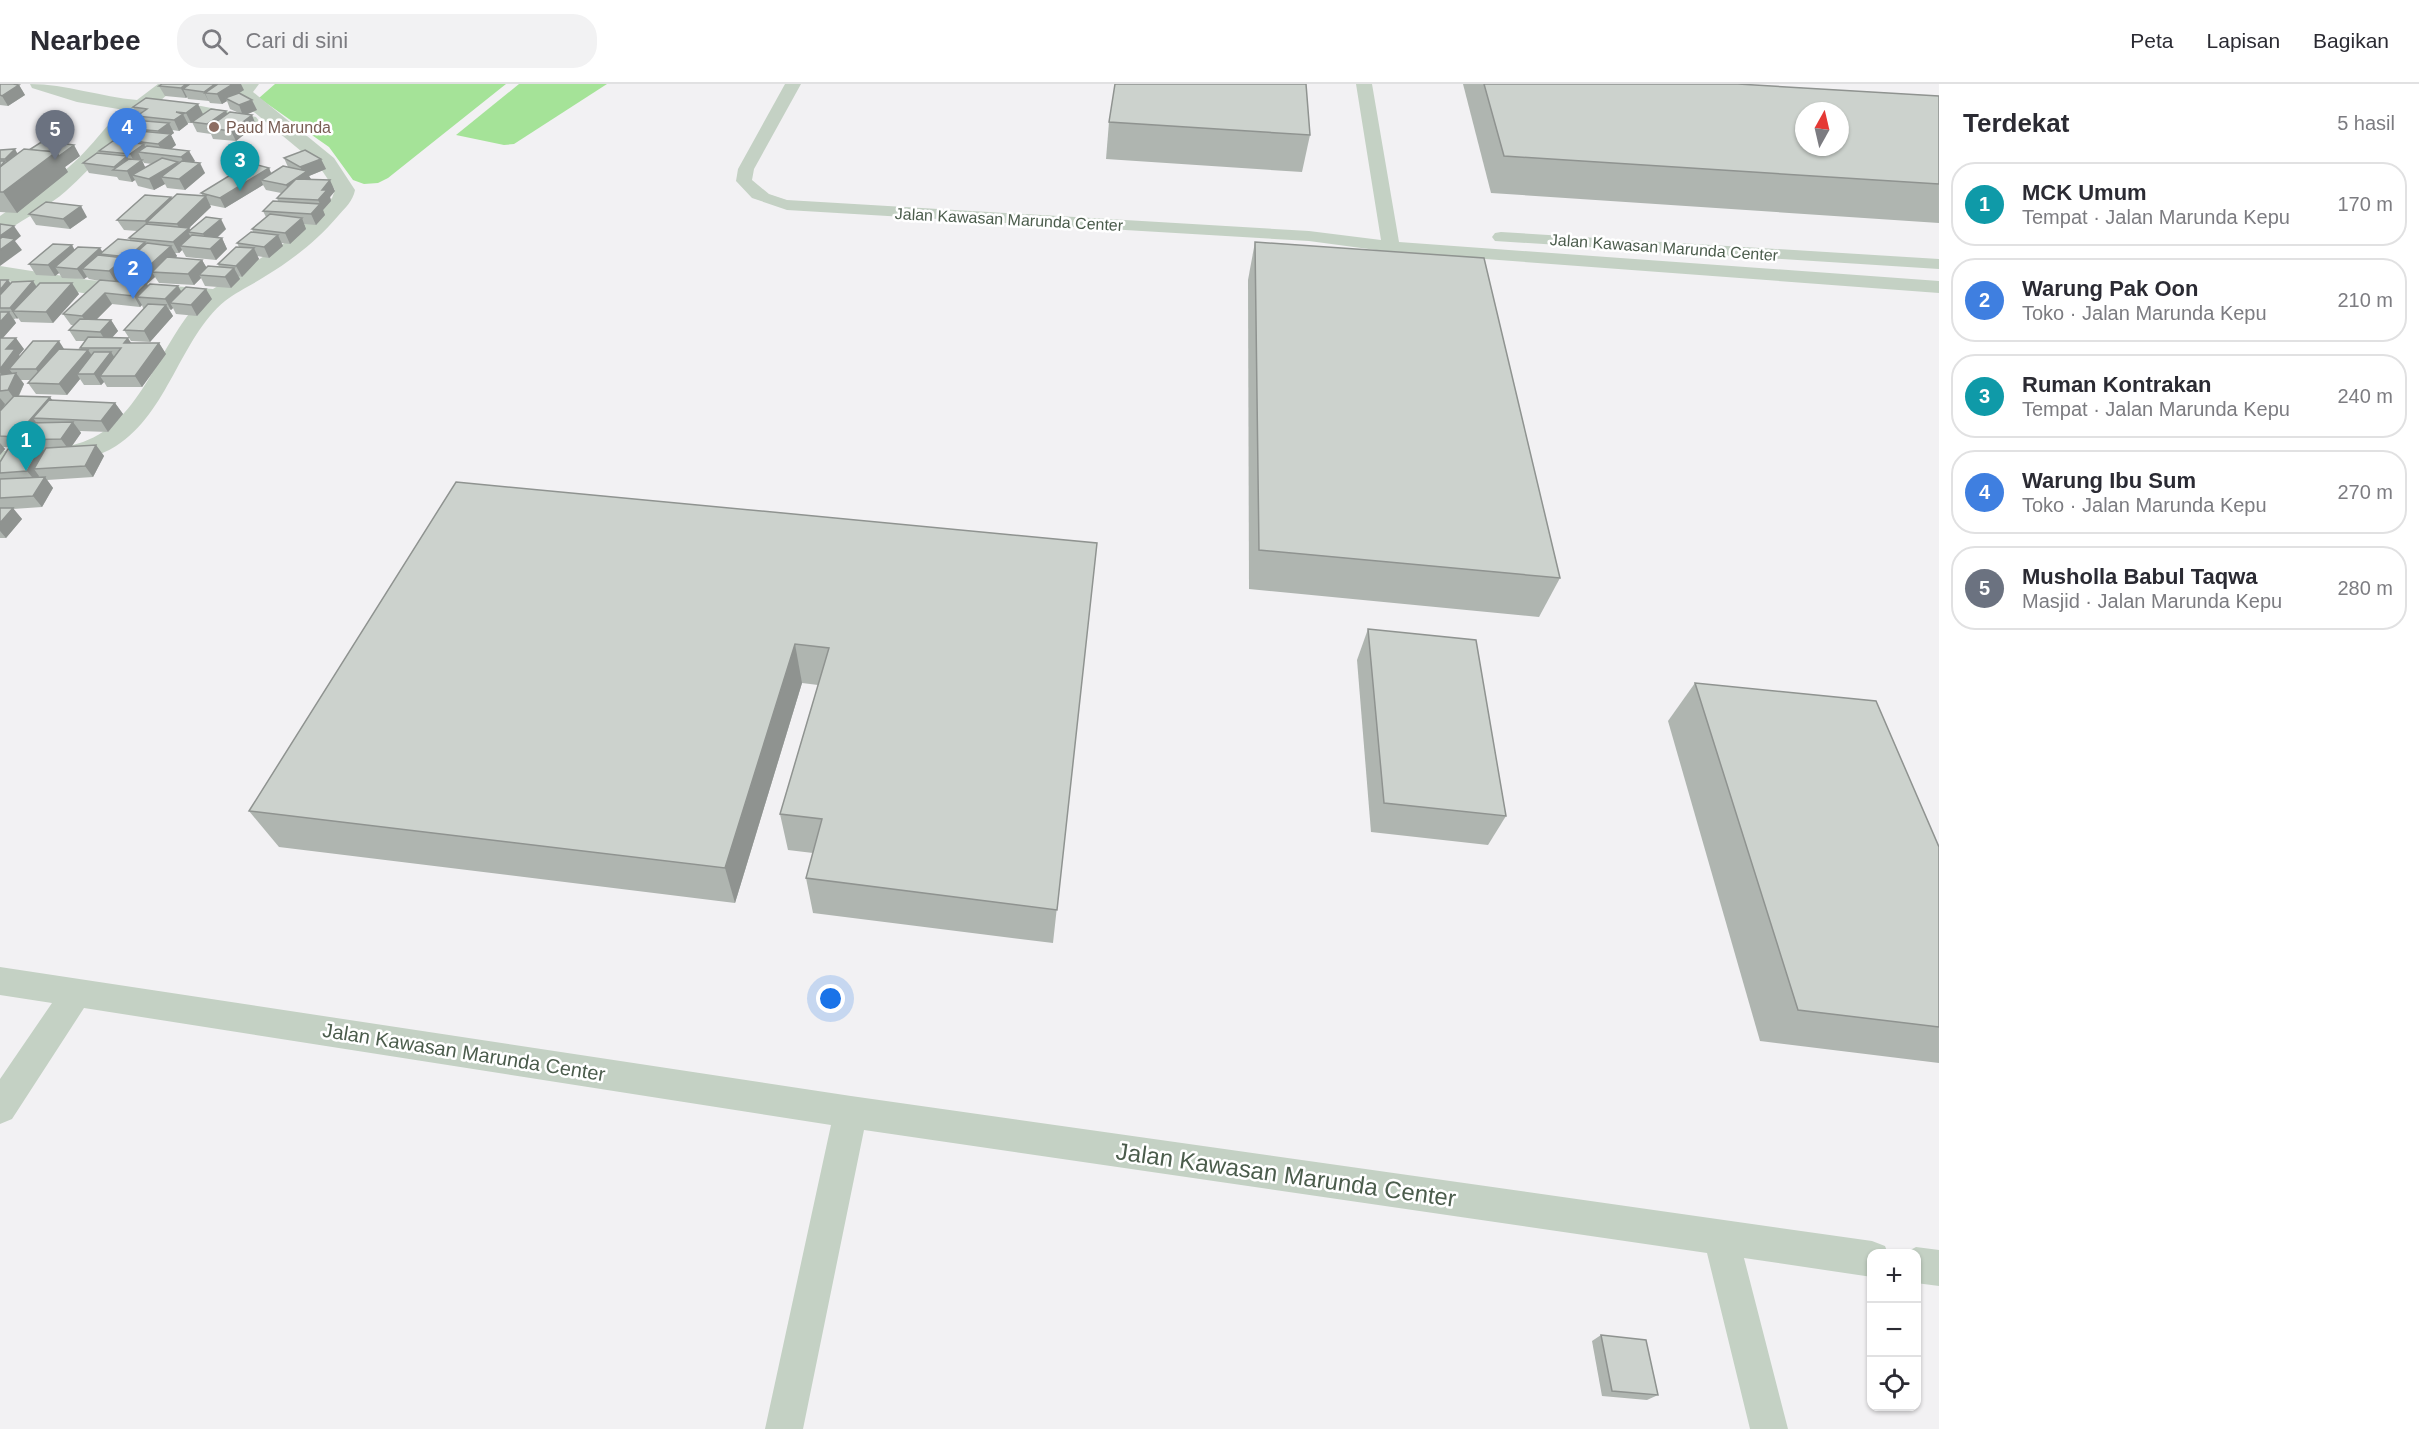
<!DOCTYPE html>
<html lang="id">
<meta charset="utf-8">
<style>
:root{--surface:#fff;--page:#f2f2f3;--text:#2b2b33;--muted:#7c7c81;--line:#e1e1e2;--accent:#2d753d}
body{margin:0;font-family:Arial,sans-serif;background:var(--page);color:var(--text)}
.controls{position:absolute;right:18px;bottom:18px;display:grid;overflow:hidden;border-radius:12px;box-shadow:0 2px 4px #0004}
.controls button{width:54px;height:54px;display:grid;place-items:center;padding:0;border:0;border-bottom:2px solid var(--line);background:var(--surface);color:var(--text);font:30px sans-serif}
.compass{position:absolute;left:1795px;top:18px;width:54px;height:54px;border-radius:50%;background:var(--surface);box-shadow:0 2px 4px #0004;rotate:8deg}
.you{position:absolute;left:831px;top:915px;width:21px;height:21px;margin:-15px;border:4px solid #fff;border-radius:50%;background:#1a73e8;box-shadow:0 0 0 9px #1a73e833}
.badge{display:grid;place-items:center;width:39px;height:39px;border-radius:50%;background:var(--accent);color:#fff;font-size:20px;font-weight:700}
.pin{position:absolute;translate:-50% -50px;filter:drop-shadow(0 2px 3px #0008)}
.pin::after{content:'';position:absolute;top:32px;width:21px;height:18px;background:inherit;clip-path:polygon(0 0,100% 0,50% 100%)}
.list{margin:0;padding:0;list-style:none}
h2{display:flex;justify-content:space-between;align-items:center;height:78px;margin:0;padding:0 24px;font-size:26px}
h2 small{font-size:20px;font-weight:400;color:var(--muted)}
.list li{display:grid;grid-template-columns:39px 1fr auto;gap:18px;align-items:center;box-sizing:border-box;height:84px;margin:0 12px 12px;padding:0 12px;border:2px solid var(--line);border-radius:24px}
.list b{display:block;font-size:22px;white-space:nowrap}
.list p{margin:0;font-size:20px;white-space:nowrap;color:var(--muted)}
.list em{font-size:20px;font-style:normal;color:var(--muted)}
.icon{flex:none;width:33px;height:33px;fill:none;stroke:currentColor;stroke-width:2;stroke-linecap:round;stroke-linejoin:round}
.map{position:relative;flex:none;width:1939px;height:1345px;overflow:hidden}
header{display:flex;align-items:center;gap:36px;box-sizing:border-box;height:84px;padding:0 30px;background:var(--surface);border-bottom:2px solid var(--line)}
header strong{font-size:28px}
nav{display:flex;gap:33px;margin-inline-start:auto;font-size:21px}
.search{width:420px;height:54px;background:var(--page);display:flex;align-items:center;gap:15px;box-sizing:border-box;padding:0 21px;border-radius:24px;color:var(--muted);font-size:22px}
main{display:flex}
aside{flex:1;background:var(--surface)}
.map>svg:first-child{display:block}
</style>
<header>
<strong>Nearbee</strong>
<div class="search"><svg class="icon" aria-label="search" viewBox="0 0 24 24"><circle cx="10" cy="10" r="6"/><path d="M15 15l6 6"/></svg>Cari di sini</div>
<nav><a>Peta</a><a>Lapisan</a><a>Bagikan</a></nav>
</header>
<main>
<div class="map">
<svg width="1939" height="1345" viewBox="0 0 1939 1345">
<rect width="100%" height="100%" fill="#f2f1f3"/>
<!-- water -->
<g fill="#a5e398">
<path d="M275 0H506L388 94 378 99 364 100 353 96 329 63 259 14Z"/>
<path d="M519 0H607L514 60 504 61 456 51Z"/>
</g>
<g fill="none" stroke-linecap="round" stroke-linejoin="round">
<!-- service -->
<g fill="#c4d1c4" fill-rule="evenodd">
<path d="M785 0H801L754 85 752 96 769 110 787 116 1309 147 1381 156 1356 0H1372L1399 158 1939 197V209L1391 168 1309 157 787 126 752 114 736 97 738 85Z"/>
<path d="M1501 148 1939 175V185L1495 157 1492 153 1495 149Z"/>
<path d="M0 883 851 1012 1872 1157 1885 1162 1888 1170H1872V1193L1744 1174 1788 1345H1750L1707 1169 864 1046 803 1345H765L831 1041 84 924 12 1035 0 1040V995L52 919 0 911Z"/>
<path d="M1916 1163 1939 1166V1202L1916 1199V1170H1903Z"/>
</g>
<!-- minor -->
<g fill="#c4d1c4" fill-rule="evenodd">
<path d="M30 0C66 0 101 13 137 16L158 0H179L159 18 201 22 256 33 259 37 256 41 249 43 201 34 146 28C116 51 95 82 66 107 49 122 27 133 8 146L0 147V132C31 111 64 92 89 63 101 50 110 37 124 26L77 18 32 4Z"/>
<path d="M240 0H259L253 8 334 74 355 106C353 117 345 124 338 132 317 157 292 176 264 193 252 201 236 208 225 217 180 254 169 328 116 362 83 383 37 381 0 383V367C27 365 57 367 83 358 142 337 159 260 199 218L89 210 0 196V182L89 196 213 205 286 158 332 114 335 106 319 82 237 14 235 6Z"/>
</g>
</g>
<!-- wall -->
<g fill="#afb5b0" fill-rule="evenodd">
<path d="M0 0 19 1 25 11 8 22 0 21Z"/>
<path d="M1463 0H1738L1939 12V139L1491 109Z"/>
<path d="M159 2 244 6 237 10 257 26 247 30 256 41 236 57 213 55 211 50 197 48 192 38 191 39H188V40L179 47 172 46 174 49 171 51 176 61 171 65 195 77 194 78 205 89 185 106 167 104 165 100 154 106 138 102 135 96 132 98 119 96 117 93 89 89 83 79 100 69 99 67 117 57 116 55 125 49 122 44 140 36 133 23 203 30 196 35 239 29 230 25 227 17 222 20 210 19 209 17 188 15 187 13 186 14 165 12ZM142 76 144 79 152 80 145 84Z"/>
<path d="M1109 38 1310 51 1302 88 1106 75Z"/>
<path d="M0 66 18 70 80 72 65 83 68 88 17 129 0 128Z"/>
<path d="M284 74 321 75 326 85 309 92 311 95 335 107 330 113 331 117 323 126 325 131 316 141 304 140 306 145 290 160 281 159 283 162 269 174 257 172 259 175 242 193 238 192 240 195 231 204 205 202 201 194 194 201 159 199 155 193 147 200 148 202H178L181 207 212 215 197 232 176 230 173 224 171 226 169 225 173 232 150 258 131 257 124 246 145 224H143L142 221 140 223 112 220 96 236H111L118 247 112 254 131 259H159L166 270 142 303H107L104 298 101 301H84L80 295 67 311 36 310 28 299 31 296H21L24 300 19 312 50 313 52 317 115 319 123 330 108 348 80 347 81 349 72 362 96 361 104 372 93 393 47 396 53 404 42 423 13 425 22 435 6 454H0V378L24 364 3 363 5 365 0 371V196H8L11 199 37 203 79 210 53 239 21 238 18 234 14 235 16 239 3 254 24 265 19 271 20 272 64 265H81L80 264 85 257H76L69 246 73 241H71L63 230 100 197 89 195 87 193 84 195 62 194 59 189 55 192 36 191 29 180 74 166 102 168 130 156 129 154 137 147 124 146 117 136 171 113 172 114 203 112 201 109 269 84 271 89 288 83ZM263 101 266 106 281 109 277 114 278 117 263 127 266 133 252 145 253 148 237 159 239 163 218 180 219 183H206L202 176 176 174 177 172 175 169H179L182 166 186 173 216 176 227 165 222 154H217L226 145 190 146 189 144 211 123 210 121 225 124Z"/>
<path d="M29 130 87 133 70 145 36 141Z"/>
<path d="M1255 158 1560 494 1539 533 1249 505 1248 196Z"/>
<path d="M1097 459 1053 859 813 829 806 794 813 769 788 766 780 730 818 601 802 599 735 819 279 763 249 727Z"/>
<path d="M1368 545 1506 732 1488 761 1371 748 1357 576Z"/>
<path d="M1695 599 1939 763V979L1760 957 1668 637Z"/>
<path d="M1601 1251 1658 1311 1647 1316 1602 1312 1592 1257Z"/>
</g>
<!-- shaded-wall -->
<g fill="#8f9390">
<path d="M186 0H205L183 5 187 13 186 14 181 4Z"/>
<path d="M215 0H241L244 6 228 16 225 14 227 17 222 20 217 10 205 9 209 18 204 8Z"/>
<path d="M19 1 25 11 8 22 2 12Z"/>
<path d="M252 16 257 26 243 32 239 21Z"/>
<path d="M198 20 203 30 191 39 186 29Z"/>
<path d="M226 27 231 38 209 44 207 40Z"/>
<path d="M183 30 188 40 179 47 174 36Z"/>
<path d="M252 31 256 41 236 57 231 47Z"/>
<path d="M169 39 174 49 171 51 176 61 164 70 158 60 163 56 158 47Z"/>
<path d="M144 60 149 70 138 68 147 87 132 91 135 96 132 98 127 87 116 86 114 83 127 72 133 83 136 81 130 70Z"/>
<path d="M74 61 80 72 65 83 68 88 17 129 3 108 56 68Z"/>
<path d="M15 65 21 76 12 85 5 75Z"/>
<path d="M189 67 195 77 186 84 181 73Z"/>
<path d="M321 75 326 85 309 92 312 97 291 111 286 101 303 89 300 83Z"/>
<path d="M178 78 183 89 161 93 165 100 154 106 149 95Z"/>
<path d="M200 79 205 89 185 106 179 95Z"/>
<path d="M269 84 273 94 261 96 263 101 225 124 220 114Z"/>
<path d="M330 96 335 107 330 113 331 117 323 126 325 131 316 141 311 130 320 120 318 116 322 106Z"/>
<path d="M206 112 211 123 189 144 192 149 188 148 193 157 180 162 182 166 179 169 173 158 182 150 177 140Z"/>
<path d="M171 113 177 123 147 138 152 147 151 148 145 137Z"/>
<path d="M81 122 87 133 70 145 63 135Z"/>
<path d="M302 134 306 145 290 160 285 149Z"/>
<path d="M221 135 226 145 209 161 203 150Z"/>
<path d="M14 142 21 152 15 157 22 166 0 182V152Z"/>
<path d="M278 151 283 162 269 174 264 163Z"/>
<path d="M222 154 227 165 216 176 210 165Z"/>
<path d="M145 158 151 168 134 184 128 173Z"/>
<path d="M72 161 78 172 55 183 59 189 55 192 48 181Z"/>
<path d="M171 162 177 172 160 188H152L155 193 147 200 153 211 137 213 142 221 140 223 134 212 146 200 140 190Z"/>
<path d="M100 164 104 170H100L104 177 82 185 87 193 84 195 77 185Z"/>
<path d="M254 164 259 175 242 193 236 182Z"/>
<path d="M125 174 132 185 115 187 120 195 116 198 109 187Z"/>
<path d="M202 176 208 186 199 191 201 194 194 201 188 190Z"/>
<path d="M234 184 240 195 231 204 225 193Z"/>
<path d="M8 196 16 207 0 224V206Z"/>
<path d="M33 197 40 208 13 227 18 234 17 235 10 224Z"/>
<path d="M72 199 79 210 53 239 46 228Z"/>
<path d="M178 202 184 212 170 219 173 224 171 226 165 215Z"/>
<path d="M206 205 212 215 197 232 191 221Z"/>
<path d="M105 209 112 220 89 243 82 232Z"/>
<path d="M166 221 173 232 150 258 144 247Z"/>
<path d="M9 228 16 239 0 257V238Z"/>
<path d="M111 236 118 247 107 259 100 248Z"/>
<path d="M16 254 24 265 19 271 22 276 9 285 13 290 7 298 0 289V285L6 265Z"/>
<path d="M128 254 135 265 124 259Z"/>
<path d="M59 257 66 268 43 296 36 285Z"/>
<path d="M159 259 166 270 142 303 135 292Z"/>
<path d="M88 266 96 277 77 290 80 295 67 311 59 300Z"/>
<path d="M111 268 118 279 100 292 104 298 101 301 94 290Z"/>
<path d="M16 289 24 300 16 317 8 306Z"/>
<path d="M50 313 58 324 33 334 40 344 18 356 15 353Z"/>
<path d="M0 314 5 320 0 329Z"/>
<path d="M115 319 123 330 108 348 101 337Z"/>
<path d="M73 338 81 349 69 366 61 355Z"/>
<path d="M0 359 5 365 0 371Z"/>
<path d="M96 361 104 372 93 393 85 382Z"/>
<path d="M41 363 50 374 34 385 39 392 36 398 27 387Z"/>
<path d="M45 393 53 404 42 423 33 412Z"/>
<path d="M13 424 22 435 6 454 0 447V439Z"/>
<path d="M795 560 802 599 735 819 725 784Z"/>
</g>
<!-- building -->
<g fill="#ccd2cd" stroke="#8f9390" stroke-width="1.5" fill-rule="evenodd">
<path d="M0 0H13L19 1 2 12 0 11Z"/>
<path d="M162 0H186L181 4 159 2Z"/>
<path d="M190 0H215L204 8 183 5Z"/>
<path d="M218 0H233L217 10 205 9Z"/>
<path d="M1115 0H1306L1310 51 1109 38Z"/>
<path d="M1484 0H1738L1939 12V100L1504 72ZM1804 27H1840V63H1804Z"/>
<path d="M239 9 252 16 239 21 225 14Z"/>
<path d="M146 14 198 20 186 29 176 28 183 30 174 36 137 32 147 25 133 23Z"/>
<path d="M211 25 226 27 207 40 192 38Z"/>
<path d="M230 28 252 31 231 47 208 44Z"/>
<path d="M133 36 169 39 158 47 122 44Z"/>
<path d="M129 46 171 50 158 60 116 55Z"/>
<path d="M43 57 74 61 59 72 56 68 29 66Z"/>
<path d="M113 57 144 60 130 70 99 67Z"/>
<path d="M147 62 189 67 181 73 138 68Z"/>
<path d="M15 65 5 75H0V66Z"/>
<path d="M24 65 56 68 3 108H0V83Z"/>
<path d="M305 66 321 75 300 83 284 74Z"/>
<path d="M97 69 127 72 114 83 83 79Z"/>
<path d="M162 74 178 78 149 95 132 91Z"/>
<path d="M129 75 142 76 127 87 113 86Z"/>
<path d="M0 77H5L0 83Z"/>
<path d="M182 77 200 79 179 95 161 93Z"/>
<path d="M250 79 269 84 220 114 201 109Z"/>
<path d="M283 82 307 87 286 101 261 96Z"/>
<path d="M296 95 330 96 322 106H327L318 116 277 114Z"/>
<path d="M177 110 206 112 177 140 147 138Z"/>
<path d="M145 111 171 113 145 137 117 136Z"/>
<path d="M273 117 320 120 311 130 263 127Z"/>
<path d="M46 118 81 122 63 135 29 130Z"/>
<path d="M270 130 302 134 285 149 252 145Z"/>
<path d="M206 133 221 135 203 150 188 148Z"/>
<path d="M0 140 14 142 0 152Z"/>
<path d="M146 140 189 144 173 158 129 154Z"/>
<path d="M251 148 278 151 264 163 237 159Z"/>
<path d="M192 151 222 154 210 165 180 162Z"/>
<path d="M2 153 15 155 0 166V155Z"/>
<path d="M118 155 145 158 128 173 100 170Z"/>
<path d="M1255 158 1484 174 1560 494 1259 466Z"/>
<path d="M147 159 171 162 140 190 115 187Z"/>
<path d="M53 160 72 161 48 181 29 180Z"/>
<path d="M78 163 100 164 77 185 55 183Z"/>
<path d="M236 163 254 164 236 182 218 180Z"/>
<path d="M98 171 125 174 109 187 82 185Z"/>
<path d="M167 173 202 176 188 190 152 188Z"/>
<path d="M208 182 234 184 225 193 199 191Z"/>
<path d="M0 196H8L0 206Z"/>
<path d="M100 196 146 200 134 212 105 209 82 232 63 230Z"/>
<path d="M33 197 10 224H0V211L12 198Z"/>
<path d="M40 199H72L46 228 13 227Z"/>
<path d="M150 200 178 202 165 215 137 213Z"/>
<path d="M186 203 206 205 191 221 170 219Z"/>
<path d="M148 220 166 221 144 247 124 246Z"/>
<path d="M0 228H9L0 238Z"/>
<path d="M80 235 111 236 100 248 69 246Z"/>
<path d="M88 253 128 254 124 259H159L135 292H100L121 264H80Z"/>
<path d="M0 254H16L6 265H15L0 285Z"/>
<path d="M33 257H59L36 285H9Z"/>
<path d="M59 265 88 266 59 300 28 299Z"/>
<path d="M94 268H111L94 290H77Z"/>
<path d="M16 289 8 306 0 307V291Z"/>
<path d="M14 312 50 313 15 353 0 352V327Z"/>
<path d="M49 316 115 319 101 337 33 334Z"/>
<path d="M73 338 61 355 18 356 30 339Z"/>
<path d="M96 361 85 382 34 385 46 364Z"/>
<path d="M41 363 27 387 0 389V378L8 365Z"/>
<path d="M45 393 33 412 0 414V395Z"/>
<path d="M456 398 1097 459 1057 826 806 794 822 735 780 730 829 564 795 560 725 784 249 727Z"/>
<path d="M0 424H13L0 439Z"/>
<path d="M1368 545 1476 556 1506 732 1384 719Z"/>
<path d="M1695 599 1876 617 1939 763V943L1798 926Z"/>
<path d="M1601 1251 1646 1256 1658 1311 1612 1307Z"/>
</g>
<!-- markers -->
<circle fill="#8d6e63" stroke="#fff" stroke-width="2" cx="214" cy="43" r="6"/>
<g text-anchor="middle" stroke-width="5" stroke-linejoin="round" paint-order="stroke">
<!-- far-education labels -->
<g font-size="16" fill="#785e54" stroke="#fff" text-anchor="start">
<text x="226" y="49">Paud Marunda</text>
</g>
<!-- far-street labels -->
<g font-size="16" fill="#4b5c4c" stroke="#fff">
<text transform="translate(1009 135) rotate(3)" y="6">Jalan Kawasan Marunda Center</text>
<text transform="translate(1664 163) rotate(4)" y="6">Jalan Kawasan Marunda Center</text>
</g>
<!-- street labels -->
<g font-size="20" fill="#4b5c4c" stroke="#fff">
<text transform="translate(464 968) rotate(9)" y="7">Jalan Kawasan Marunda Center</text>
</g>
<!-- near-street labels -->
<g font-size="24" fill="#4b5c4c" stroke="#fff">
<text transform="translate(1286 1091) rotate(8)" y="8">Jalan Kawasan Marunda Center</text>
</g>
</g>
</svg>
<div class="controls">
<button>+</button>
<button>−</button>
<button><svg class="icon" aria-label="locate" viewBox="0 0 24 24"><circle cx="12" cy="12" r="6"/><path d="M12 2v4M12 18v4M2 12h4M18 12h4"/></svg></button>
</div>
<svg class="compass" viewBox="-18 -18 36 36"><path d="M0-13l5 13h-10z" fill="#e53935"/><path d="M0 13l5-13h-10z" fill="#7c7c81"/></svg>
<div class="you"></div>
<div class="pin badge" style="left:26px;top:387px;background:#0f9aa8">1</div>
<div class="pin badge" style="left:133px;top:215px;background:#3f7fe0">2</div>
<div class="pin badge" style="left:240px;top:107px;background:#0f9aa8">3</div>
<div class="pin badge" style="left:127px;top:74px;background:#3f7fe0">4</div>
<div class="pin badge" style="left:55px;top:76px;background:#6b7280">5</div>
</div>
<aside>
<h2>Terdekat<small>5 hasil</small></h2>
<ul class="list">
<li><span class="badge" style="background:#0f9aa8">1</span><div><b>MCK Umum</b><p>Tempat · Jalan Marunda Kepu</p></div><em>170 m</em></li>
<li><span class="badge" style="background:#3f7fe0">2</span><div><b>Warung Pak Oon</b><p>Toko · Jalan Marunda Kepu</p></div><em>210 m</em></li>
<li><span class="badge" style="background:#0f9aa8">3</span><div><b>Ruman Kontrakan</b><p>Tempat · Jalan Marunda Kepu</p></div><em>240 m</em></li>
<li><span class="badge" style="background:#3f7fe0">4</span><div><b>Warung Ibu Sum</b><p>Toko · Jalan Marunda Kepu</p></div><em>270 m</em></li>
<li><span class="badge" style="background:#6b7280">5</span><div><b>Musholla Babul Taqwa</b><p>Masjid · Jalan Marunda Kepu</p></div><em>280 m</em></li>
</ul>
</aside>
</main>
